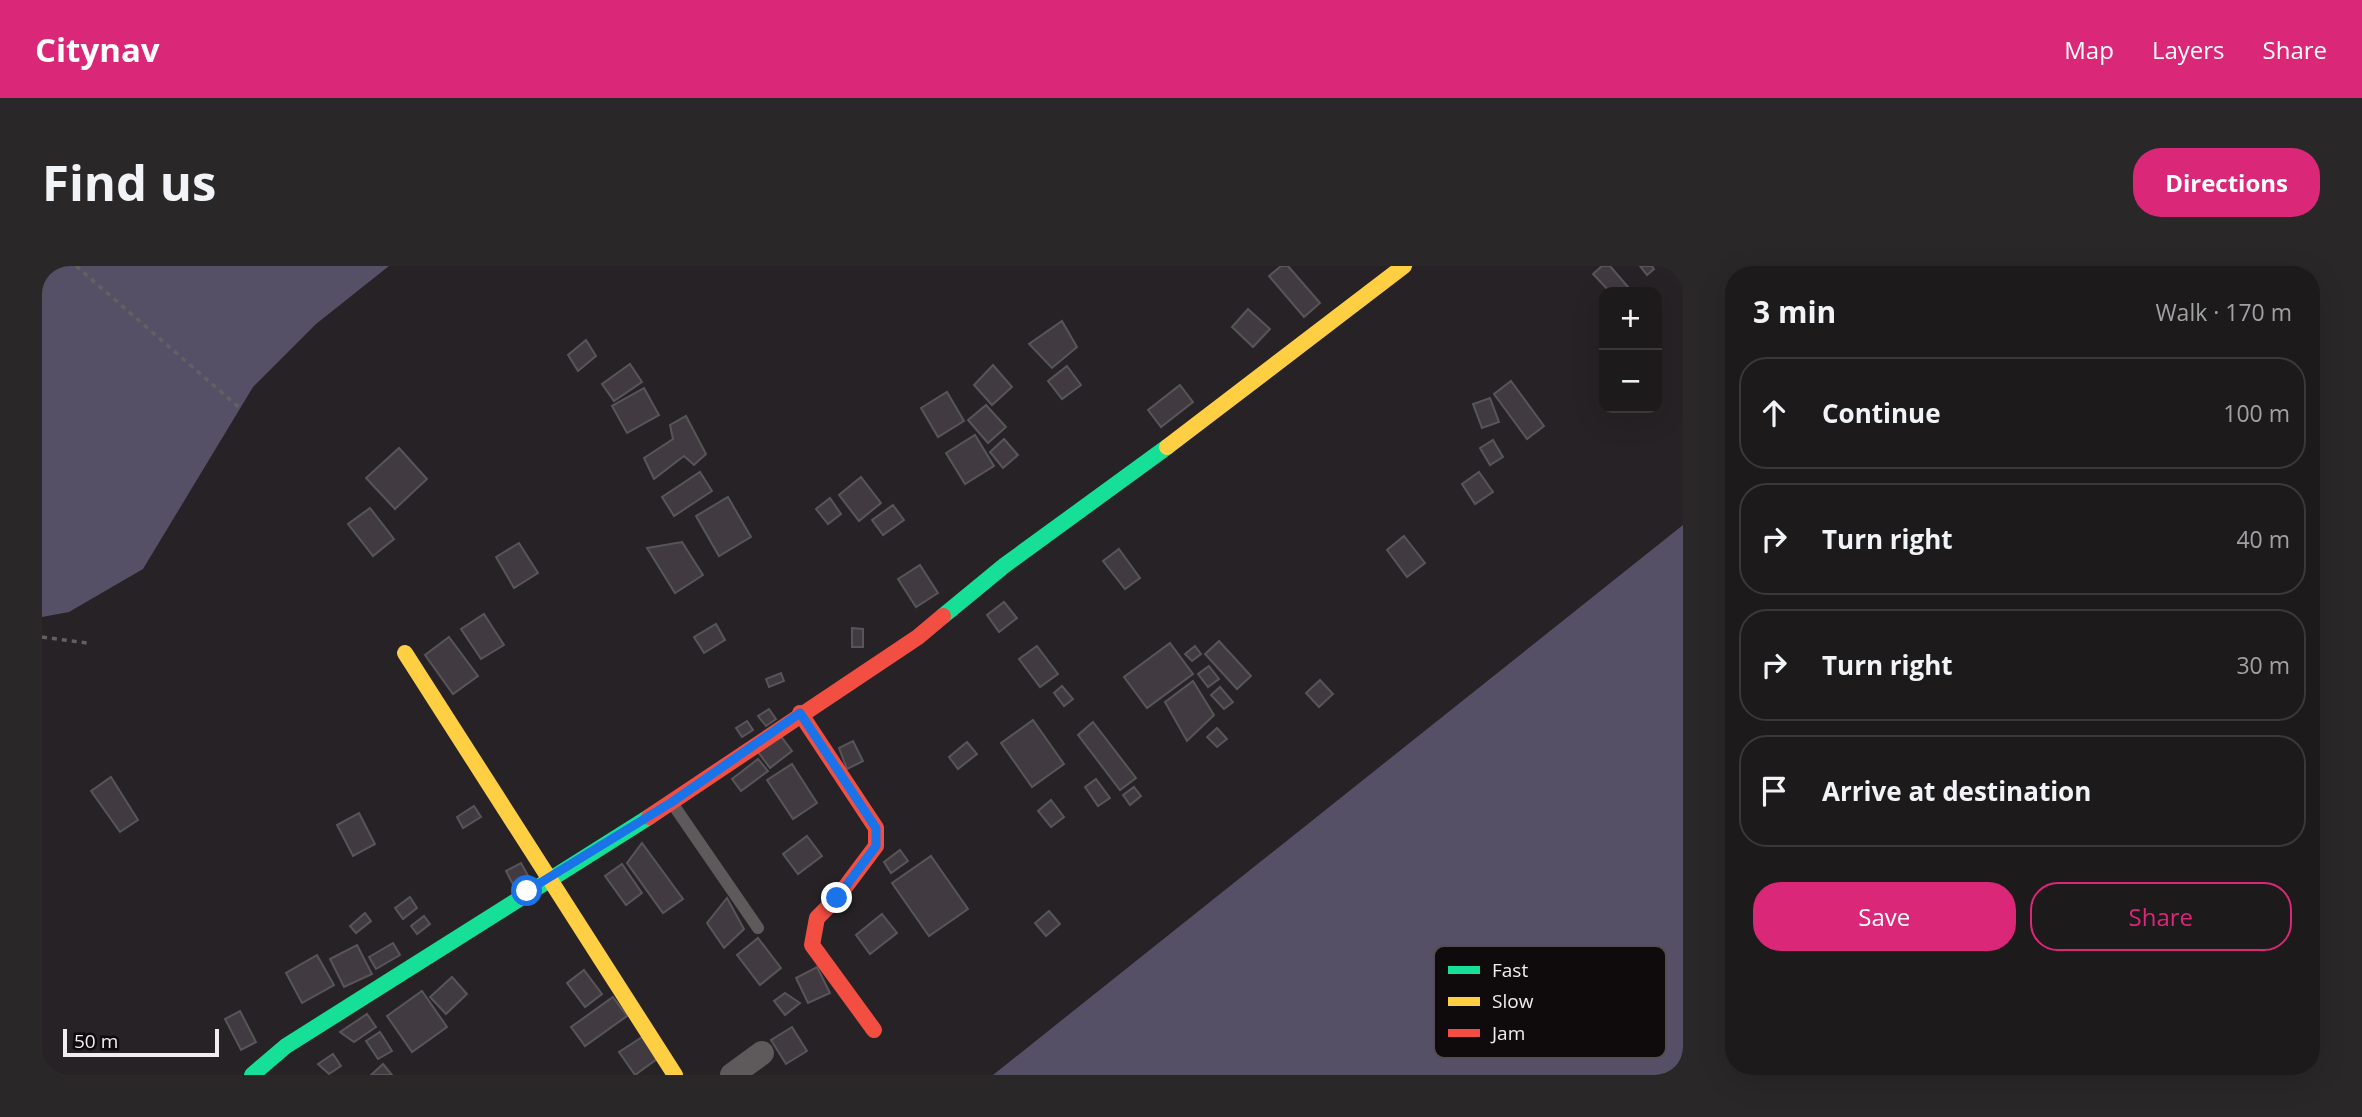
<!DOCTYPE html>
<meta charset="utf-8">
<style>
:root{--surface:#1d1a1c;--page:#2a2729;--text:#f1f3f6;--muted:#a0a1a3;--line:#3b383b;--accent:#db2777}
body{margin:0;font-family:"Open Sans",sans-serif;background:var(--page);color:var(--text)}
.controls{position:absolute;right:21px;top:21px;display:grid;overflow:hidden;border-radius:14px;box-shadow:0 7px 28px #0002}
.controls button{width:63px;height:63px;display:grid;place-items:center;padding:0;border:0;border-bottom:2px solid var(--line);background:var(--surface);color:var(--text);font:35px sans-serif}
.scale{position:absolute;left:21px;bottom:18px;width:156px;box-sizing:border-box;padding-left:7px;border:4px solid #f3ecf0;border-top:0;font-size:19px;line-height:24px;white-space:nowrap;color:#f3ecf0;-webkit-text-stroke:5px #0f0b0d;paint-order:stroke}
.stop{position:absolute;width:21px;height:21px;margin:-16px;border:5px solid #1a73e8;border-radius:50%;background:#fff}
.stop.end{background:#1a73e8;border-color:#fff;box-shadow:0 2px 7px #0008}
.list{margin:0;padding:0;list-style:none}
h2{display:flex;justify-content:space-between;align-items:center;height:91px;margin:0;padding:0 28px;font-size:30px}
h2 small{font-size:23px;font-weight:400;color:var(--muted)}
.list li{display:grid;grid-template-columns:46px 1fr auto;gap:21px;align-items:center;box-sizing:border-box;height:112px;margin:0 14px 14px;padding:0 14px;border:2px solid var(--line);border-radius:28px}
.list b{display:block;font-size:26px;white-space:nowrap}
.list em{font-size:23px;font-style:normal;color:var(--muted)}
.actions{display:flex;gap:14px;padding:21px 28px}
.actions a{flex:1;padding:16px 0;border:2px solid var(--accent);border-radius:28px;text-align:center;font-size:24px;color:var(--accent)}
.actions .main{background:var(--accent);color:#fff}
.icon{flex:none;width:38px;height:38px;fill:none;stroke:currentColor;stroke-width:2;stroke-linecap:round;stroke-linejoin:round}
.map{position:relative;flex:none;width:1641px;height:809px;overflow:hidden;border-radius:28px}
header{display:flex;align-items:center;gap:42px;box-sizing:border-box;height:98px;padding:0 35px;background:var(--accent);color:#fff}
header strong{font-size:33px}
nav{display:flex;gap:38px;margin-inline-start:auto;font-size:24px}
.intro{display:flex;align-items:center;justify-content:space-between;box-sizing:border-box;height:168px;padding:0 42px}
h1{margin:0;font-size:49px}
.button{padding:18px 32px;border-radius:28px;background:var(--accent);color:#fff;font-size:24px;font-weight:700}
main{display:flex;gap:42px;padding:0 42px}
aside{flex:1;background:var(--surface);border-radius:28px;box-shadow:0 7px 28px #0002}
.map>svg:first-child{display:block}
</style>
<header>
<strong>Citynav</strong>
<nav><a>Map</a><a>Layers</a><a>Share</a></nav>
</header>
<div class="intro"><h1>Find us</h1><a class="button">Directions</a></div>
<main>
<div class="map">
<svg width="1641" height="809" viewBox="0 0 1641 809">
<rect width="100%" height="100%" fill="#272225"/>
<!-- water -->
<g fill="#565067">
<path d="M0 0H347L274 58 211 121 101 303 27 346 0 351Z"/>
<path d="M1641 259V809H951Z"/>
</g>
<!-- building -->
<g fill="#413b41" stroke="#585558" stroke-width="2">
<path d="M1239 0H1246L1278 37 1262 51 1227 10Z"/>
<path d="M1560 0H1568L1586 21 1580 26H1568L1551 8Z"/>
<path d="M1598 0H1610L1612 3 1605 9Z"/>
<path d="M1206 43 1228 63 1211 81 1190 61Z"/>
<path d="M1020 55 1035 81 1010 102 987 78Z"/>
<path d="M544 74 554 90 536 105 526 89Z"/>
<path d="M588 98 600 116 572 135 560 118Z"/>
<path d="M951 99 970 121 950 139 932 119Z"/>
<path d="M1025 100 1039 119 1020 133 1006 115Z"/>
<path d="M1469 115 1502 160 1485 173 1452 128Z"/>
<path d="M1138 119 1151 136 1119 161 1106 144Z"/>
<path d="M602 122 617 149 585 167 570 140Z"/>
<path d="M905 126 922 155 896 171 879 142Z"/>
<path d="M1448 132 1457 156 1440 162 1431 138Z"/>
<path d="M944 139 964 161 946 177 926 154Z"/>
<path d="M644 150 664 188 652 199 642 190 612 213 602 192 631 173 628 159Z"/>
<path d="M933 169 952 200 923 218 904 187Z"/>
<path d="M962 173 976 189 961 202 948 186Z"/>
<path d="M1451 174 1461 191 1448 199 1438 182Z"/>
<path d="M357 182 385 213 353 243 324 212Z"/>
<path d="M658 206 670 225 632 250 620 231Z"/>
<path d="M1437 206 1451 226 1433 238 1420 218Z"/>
<path d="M819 211 839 237 817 255 797 229Z"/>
<path d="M686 231 709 271 677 290 654 250Z"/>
<path d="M788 232 799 248 786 258 774 243Z"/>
<path d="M851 239 862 254 841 269 830 254Z"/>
<path d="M328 242 352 273 331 290 306 258Z"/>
<path d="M1362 270 1383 297 1365 311 1345 284Z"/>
<path d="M640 276 661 309 633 327 605 282Z"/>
<path d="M477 277 496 307 472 322 454 291Z"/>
<path d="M1077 283 1098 312 1083 323 1061 295Z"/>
<path d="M878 299 896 327 874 341 856 313Z"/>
<path d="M962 336 975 352 957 366 945 349Z"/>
<path d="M442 348 462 379 439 393 419 363Z"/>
<path d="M674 358 683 374 662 387 652 371Z"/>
<path d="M810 362 821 363V381H810Z"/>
<path d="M407 371 436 410 411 428 383 389Z"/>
<path d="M1177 375 1209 410 1195 423 1163 388Z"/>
<path d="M1128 377 1151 408 1105 442 1082 411Z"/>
<path d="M995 380 1016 408 998 421 977 393Z"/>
<path d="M1153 380 1159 388 1150 395 1143 388Z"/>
<path d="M1167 400 1177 413 1166 421 1156 408Z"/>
<path d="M739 407 742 415 727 421 724 413Z"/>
<path d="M1278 414 1291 428 1277 441 1264 427Z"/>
<path d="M1151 415 1172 449 1145 475 1123 436Z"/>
<path d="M1020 420 1031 433 1022 440 1012 427Z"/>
<path d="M1178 421 1191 436 1182 443 1169 429Z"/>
<path d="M727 443 734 453 724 460 716 450Z"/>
<path d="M991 454 1022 498 990 521 959 477Z"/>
<path d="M705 455 711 464 700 471 694 462Z"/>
<path d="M1051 456 1094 512 1078 524 1036 469Z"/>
<path d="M1175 462 1185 473 1175 481 1165 471Z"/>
<path d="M738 469 750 485 728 502 716 486Z"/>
<path d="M811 475 821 495 805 503 797 482Z"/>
<path d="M925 476 935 488 916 503 907 491Z"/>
<path d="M716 493 726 505 699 525 690 513Z"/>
<path d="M750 498 775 537 751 553 725 514Z"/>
<path d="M69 511 96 554 78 566 49 525Z"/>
<path d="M1054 513 1068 532 1056 540 1043 521Z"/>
<path d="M1092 521 1099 530 1088 539 1081 529Z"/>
<path d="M1009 534 1022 551 1009 561 996 545Z"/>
<path d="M432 540 439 551 421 562 415 551Z"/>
<path d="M317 547 333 578 311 590 295 559Z"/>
<path d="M765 570 780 590 756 608 741 588Z"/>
<path d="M600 577 641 633 621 647 585 597Z"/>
<path d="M858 584 866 595 849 607 842 596Z"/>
<path d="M889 590 926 643 887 670 850 617Z"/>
<path d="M479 597 489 615 474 624 464 605Z"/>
<path d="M580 598 600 627 584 639 563 610Z"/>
<path d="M368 631 375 642 361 653 353 642Z"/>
<path d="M685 632 702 663 682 682 665 657Z"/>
<path d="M1007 645 1018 658 1004 670 993 657Z"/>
<path d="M323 647 329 655 314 667 308 660Z"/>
<path d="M840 648 855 667 828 688 814 669Z"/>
<path d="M382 650 388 658 375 668 369 660Z"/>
<path d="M716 672 739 702 718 719 695 689Z"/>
<path d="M351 677 358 689 334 703 327 691Z"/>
<path d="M315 679 330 708 302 721 288 693Z"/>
<path d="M275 689 292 719 260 737 244 707Z"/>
<path d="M775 701 788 727 766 737 754 712Z"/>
<path d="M542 704 560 728 543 741 525 717Z"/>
<path d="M410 711 425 728 404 748 388 731Z"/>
<path d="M380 725 405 761 370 786 345 750Z"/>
<path d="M743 727 758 737 743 749 732 735Z"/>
<path d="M571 731 585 750 543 780 529 761Z"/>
<path d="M198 745 214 776 199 784 183 753Z"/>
<path d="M325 748 334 761 312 776 298 766Z"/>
<path d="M750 761 765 785 744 798 729 774Z"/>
<path d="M338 766 350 785 336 793 324 775Z"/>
<path d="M600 771 615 793 593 809 577 786Z"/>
<path d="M291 788 299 800 287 808 276 798Z"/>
<path d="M341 798 350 809H329Z"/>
</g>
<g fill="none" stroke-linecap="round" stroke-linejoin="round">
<!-- path -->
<g stroke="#636061" stroke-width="3.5" stroke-dasharray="5 5" stroke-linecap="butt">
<path d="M34 0 200 144"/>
<path d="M0 371 45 377"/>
</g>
<!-- lane -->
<path stroke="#5e5a5c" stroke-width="12" d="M630 537 716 662"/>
<!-- street -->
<path stroke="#5e5a5c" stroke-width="24" d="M690 809 720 787"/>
<!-- fast -->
<g stroke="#16e098" stroke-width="16">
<path d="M901 350 963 299 1125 181"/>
<path d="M210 809 244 780 607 551"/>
</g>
<!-- slow -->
<g stroke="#ffcf43" stroke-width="16">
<path d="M1125 181 1362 0"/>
<path d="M363 387 633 809"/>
</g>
<!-- jam -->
<g stroke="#f24e42" stroke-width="16">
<path d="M758 447 834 562V580L795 632 775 652 770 679 832 764"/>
<path d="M607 551 876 371 901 350"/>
</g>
</g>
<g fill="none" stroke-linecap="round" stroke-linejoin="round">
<!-- route -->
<path stroke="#1a73e8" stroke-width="9" d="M485 625 630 536 758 447 834 562V580L795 632"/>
</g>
<!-- legend -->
<rect x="1392" y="680" width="232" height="112" rx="10" fill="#0f0b0d" stroke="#534e51" stroke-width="2"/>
<rect x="1406" y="700" width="32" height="8" fill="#16e098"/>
<rect x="1406" y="731" width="32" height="9" fill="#ffcf43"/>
<rect x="1406" y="763" width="32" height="8" fill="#f24e42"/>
<g font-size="19" fill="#f3ecf0">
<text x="1450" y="711">Fast</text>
<text x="1450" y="742">Slow</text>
<text x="1450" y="774">Jam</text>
</g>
</svg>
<div class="controls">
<button>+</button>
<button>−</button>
</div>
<div class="scale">50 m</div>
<div class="stop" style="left:485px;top:625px"></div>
<div class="stop end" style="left:795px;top:632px"></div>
</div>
<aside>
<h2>3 min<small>Walk · 170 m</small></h2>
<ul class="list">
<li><svg class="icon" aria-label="ahead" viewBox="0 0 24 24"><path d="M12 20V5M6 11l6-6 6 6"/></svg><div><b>Continue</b></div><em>100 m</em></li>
<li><svg class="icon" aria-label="right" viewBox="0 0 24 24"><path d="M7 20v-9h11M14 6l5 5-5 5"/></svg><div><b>Turn right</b></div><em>40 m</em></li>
<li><svg class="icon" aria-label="right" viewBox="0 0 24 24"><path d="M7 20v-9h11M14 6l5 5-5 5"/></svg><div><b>Turn right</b></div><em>30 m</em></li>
<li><svg class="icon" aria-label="arrive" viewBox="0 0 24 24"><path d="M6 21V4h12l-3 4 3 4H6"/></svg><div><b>Arrive at destination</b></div></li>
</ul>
<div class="actions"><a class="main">Save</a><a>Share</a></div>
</aside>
</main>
